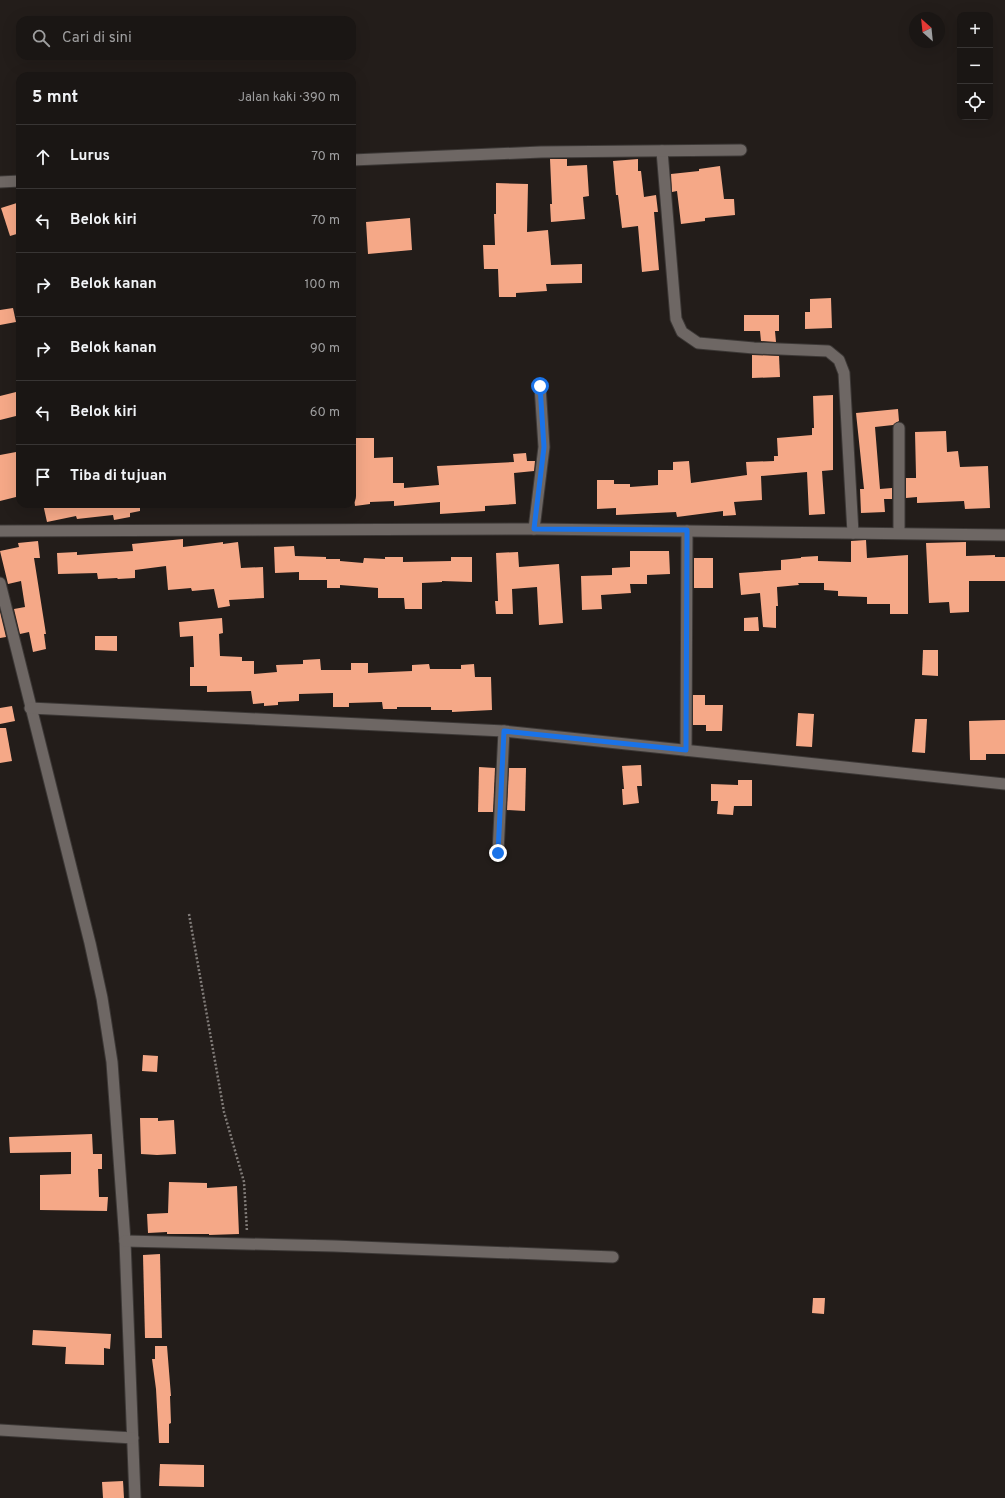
<!DOCTYPE html>
<html lang="id">
<meta charset="utf-8">
<style>
:root{--surface:#1a1614;--page:#231f1d;--text:#f1f3f6;--muted:#9f9fa0;--line:#383534}
body{margin:0;font-family:Overpass,sans-serif;background:var(--page);color:var(--text)}
.controls{position:absolute;right:12px;top:12px;display:grid;overflow:hidden;border-radius:8px;box-shadow:0 4px 16px #0002}
.controls button{width:36px;height:36px;display:grid;place-items:center;padding:0;border:0;border-bottom:1px solid var(--line);background:var(--surface);color:var(--text);font:20px sans-serif}
.compass{position:absolute;left:909px;top:12px;width:36px;height:36px;border-radius:50%;background:var(--surface);box-shadow:0 4px 16px #0002;rotate:333deg}
.stop{position:absolute;width:12px;height:12px;margin:-9px;border:3px solid #1a73e8;border-radius:50%;background:#fff}
.stop.end{background:#1a73e8;border-color:#fff;box-shadow:0 1px 4px #0008}
.list{margin:0;padding:0;list-style:none}
h2{display:flex;justify-content:space-between;align-items:center;height:52px;margin:0;padding:0 16px;font-size:17px}
h2 small{font-size:13px;font-weight:400;color:var(--muted)}
.list li{display:grid;grid-template-columns:26px 1fr auto;gap:12px;align-items:center;box-sizing:border-box;height:64px;padding:0 16px;border-top:1px solid var(--line)}
.list b{display:block;font-size:15px;white-space:nowrap}
.list em{font-size:13px;font-style:normal;color:var(--muted)}
.icon{flex:none;width:22px;height:22px;fill:none;stroke:currentColor;stroke-width:2;stroke-linecap:round;stroke-linejoin:round}
.map{position:relative;flex:none;width:1005px;height:1498px;overflow:hidden}
.search{position:absolute;background:var(--surface);box-shadow:0 4px 16px #0002;left:16px;top:16px;width:340px;height:44px;display:flex;align-items:center;gap:10px;box-sizing:border-box;padding:0 14px;border-radius:12px;color:var(--muted);font-size:15px}
.panel{position:absolute;background:var(--surface);box-shadow:0 4px 16px #0002;left:16px;top:72px;width:340px;height:436px;border-radius:12px}
.map>svg:first-child{display:block}
</style>
<div class="map">
<svg width="1005" height="1498" viewBox="0 0 1005 1498">
<rect width="100%" height="100%" fill="#231d1a"/>
<!-- building -->
<g fill="#f5a887">
<path d="M550 159H567V166L587 165 589 196 583 197 585 219 551 222 550 204H552Z"/>
<path d="M638 159V171H641L644 197 656 195 658 212H654L659 270 642 272 638 226 622 228 618 195H616L613 161Z"/>
<path d="M720 166 724 199H734L735 215 705 218V221L681 224 677 191 672 192 671 174 699 171V169Z"/>
<path d="M496 183 528 184 527 232 548 230 551 265 582 264V283L546 284 547 291 516 293V297H499L498 269H484L483 245H495L494 214H496Z"/>
<path d="M20 202V233L10 236 1 208Z"/>
<path d="M410 218 412 250 368 254 366 222Z"/>
<path d="M831 298 832 328 805 329V312H810V299Z"/>
<path d="M13 308 16 322 0 325V310Z"/>
<path d="M744 315H779V331H775L776 342 761 341 760 331H744Z"/>
<path d="M752 355 779 356 780 377 752 378Z"/>
<path d="M20 391V415L0 420V396Z"/>
<path d="M833 395V470L822 471 825 514 809 515 807 472 761 476 762 500 734 502 736 515 723 516V511L677 517 676 512 616 515V508L597 509V480H614V484H630V487L658 485V470H673V462L689 461 691 483 747 475 746 462 774 461V456H778L777 438 812 435V428H814L813 396Z"/>
<path d="M898 409 899 421 893 425 875 427 880 489 892 488V499H884L885 512 861 513 860 489H864L856 413Z"/>
<path d="M946 431 947 452 958 451 960 467 988 466 990 508 965 509 964 501 917 503V497L906 498V478H916V475L915 432Z"/>
<path d="M356 438H374V458L393 457V483H404V488L439 485 437 466 514 462 513 454 526 453 527 461H535L534 471 514 473 516 504 485 506V511L440 514V502L394 506V501L370 502V504L355 506 352 478V455H356Z"/>
<path d="M16 452 20 473V496L0 501V455Z"/>
<path d="M43 504H140V511L130 513V517L114 520 113 515 77 519 76 516 47 522Z"/>
<path d="M183 539V547L223 542V544L238 542 241 568 263 567 264 598 229 600 230 606 218 608 214 589 192 591 191 588 168 590 166 566 135 570V578L118 579 117 578 98 579 97 573 58 574 57 553 77 552V555L133 551 132 544Z"/>
<path d="M866 540 867 558 908 555V614H890V604H867V597L838 596V591L824 590V583H798L799 585 777 587 778 606H776V628L763 627 760 593 741 595 739 573 781 570V560L801 558V557L818 556V561L851 562V541Z"/>
<path d="M38 541 40 558H34L46 634H44L46 649 33 652 29 632 20 634 14 609 25 607 21 581 8 584 0 551 19 547 18 543Z"/>
<path d="M966 542V556L995 555V557H1005V581H969V612L950 613 949 602 929 603 926 543Z"/>
<path d="M294 546 295 556 326 557V559H340V561L363 563 364 558 385 559V557H403V562L451 561V557H472V582L442 581V582L422 583V609H405L404 598H378V588L340 585V588H327V580H299V572L275 573 274 547Z"/>
<path d="M630 551H669L670 574 647 575V584H630L631 593 601 595 602 609 582 610 581 576 612 575V568L630 567Z"/>
<path d="M518 552 519 567 559 564 563 623 539 625 537 587 512 589 513 614H496L495 601H498L496 553Z"/>
<rect x="694" y="558" width="19" height="30"/>
<path d="M0 612 6 637 0 638Z"/>
<path d="M758 617 759 631H744V618Z"/>
<path d="M222 618 223 633 219 634 220 656 242 657V661H254V674L277 672 276 665 303 664V660L320 659 321 670H351V663H368V673L412 671V665L429 664 430 669H461V665L474 664 475 677H491L492 710 452 712V710H431V707H397V709H383L382 702 349 703V707H333V693L299 694V701L278 702V705L264 706V703L253 704 251 691 207 692V686H190V667H194L193 636 180 637 179 622Z"/>
<path d="M95 636H117V651L95 650Z"/>
<path d="M923 650H938V676L922 675Z"/>
<path d="M693 695H705V705H723L722 731H706V725H693Z"/>
<path d="M12 706 15 721 0 724V708Z"/>
<path d="M798 713 814 714 812 747 796 746Z"/>
<path d="M915 719H927L925 753 912 752Z"/>
<path d="M1005 720V754H986V760H970L969 721Z"/>
<path d="M0 728H6L12 761 0 763Z"/>
<path d="M641 765 642 786H637L639 803 623 805 622 789H624L622 766Z"/>
<path d="M479 767 495 768 493 812H478Z"/>
<path d="M509 768H526L525 811 507 810Z"/>
<path d="M738 780H752V806H734L733 815 717 814 718 801H711V784L738 785Z"/>
<path d="M143 1055 158 1056 157 1072 142 1071Z"/>
<path d="M140 1118H158V1121L174 1120 176 1154 157 1155 141 1154Z"/>
<path d="M92 1134 93 1154H102V1169H98L99 1197H108L107 1211 40 1210V1175L71 1174V1152L10 1153 9 1137Z"/>
<path d="M169 1182 207 1183V1188L237 1186 239 1234 209 1235V1234H167V1232L148 1233 147 1214 168 1213Z"/>
<path d="M160 1254 162 1338H145L143 1255Z"/>
<path d="M813 1298H825L824 1314 812 1313Z"/>
<path d="M33 1330 111 1334 110 1349 104 1348V1365L65 1364 66 1347 32 1345Z"/>
<path d="M155 1346H167L171 1396H170L171 1423 169 1424V1443H159L156 1389 152 1359H155Z"/>
<path d="M160 1464 204 1465V1487L159 1486Z"/>
<path d="M123 1481 124 1498H103L102 1482Z"/>
</g>
<g fill="none" stroke-linecap="round" stroke-linejoin="round">
<defs>
<g id="street">
<path d="M662 151 676 319 682 332 698 343 754 348 828 351 839 360 844 373 853 533"/>
<path d="M352 160 541 152 741 150"/>
<path d="M0 182 20 181"/>
<path d="M899 428V533"/>
<path d="M534 529 544 447 540 386"/>
<path d="M0 531 534 529 1005 535"/>
<path d="M0 583 90 943 102 998 112 1062 125 1241 135 1498"/>
<path d="M30 708 504 731 1005 784"/>
<path d="M686 750 687 531"/>
<path d="M498 853 504 731"/>
<path d="M125 1241 334 1246 613 1257"/>
<path d="M0 1430 133 1438"/>
</g>
</defs>
<!-- street casing -->
<use href="#street" stroke="#3c3836" stroke-width="13"/>
<!-- path -->
<path stroke="#817c79" stroke-width="2.5" stroke-dasharray="2 2" stroke-linecap="butt" d="M189 914 224 1112 244 1182 247 1232"/>
<!-- street -->
<use href="#street" stroke="#6e6764" stroke-width="11"/>
</g>
<g fill="none" stroke-linecap="round" stroke-linejoin="round">
<!-- route -->
<path stroke="#1a73e8" stroke-width="5" d="M498 853 504 731 686 750 687 530 534 529 544 447 540 386"/>
</g>
</svg>
<div class="controls">
<button>+</button>
<button>−</button>
<button><svg class="icon" aria-label="locate" viewBox="0 0 24 24"><circle cx="12" cy="12" r="6"/><path d="M12 2v4M12 18v4M2 12h4M18 12h4"/></svg></button>
</div>
<svg class="compass" viewBox="-18 -18 36 36"><path d="M0-13l5 13h-10z" fill="#e53935"/><path d="M0 13l5-13h-10z" fill="#9f9fa0"/></svg>
<div class="stop" style="left:540px;top:386px"></div>
<div class="stop end" style="left:498px;top:853px"></div>
<div class="search"><svg class="icon" aria-label="search" viewBox="0 0 24 24"><circle cx="10" cy="10" r="6"/><path d="M15 15l6 6"/></svg>Cari di sini</div>
<section class="panel">
<h2>5 mnt<small>Jalan kaki · 390 m</small></h2>
<ul class="list">
<li><svg class="icon" aria-label="ahead" viewBox="0 0 24 24"><path d="M12 20V5M6 11l6-6 6 6"/></svg><div><b>Lurus</b></div><em>70 m</em></li>
<li><svg class="icon" aria-label="left" viewBox="0 0 24 24"><path d="M17 20v-9H6M10 6l-5 5 5 5"/></svg><div><b>Belok kiri</b></div><em>70 m</em></li>
<li><svg class="icon" aria-label="right" viewBox="0 0 24 24"><path d="M7 20v-9h11M14 6l5 5-5 5"/></svg><div><b>Belok kanan</b></div><em>100 m</em></li>
<li><svg class="icon" aria-label="right" viewBox="0 0 24 24"><path d="M7 20v-9h11M14 6l5 5-5 5"/></svg><div><b>Belok kanan</b></div><em>90 m</em></li>
<li><svg class="icon" aria-label="left" viewBox="0 0 24 24"><path d="M17 20v-9H6M10 6l-5 5 5 5"/></svg><div><b>Belok kiri</b></div><em>60 m</em></li>
<li><svg class="icon" aria-label="arrive" viewBox="0 0 24 24"><path d="M6 21V4h12l-3 4 3 4H6"/></svg><div><b>Tiba di tujuan</b></div></li>
</ul>
</section>
</div>
